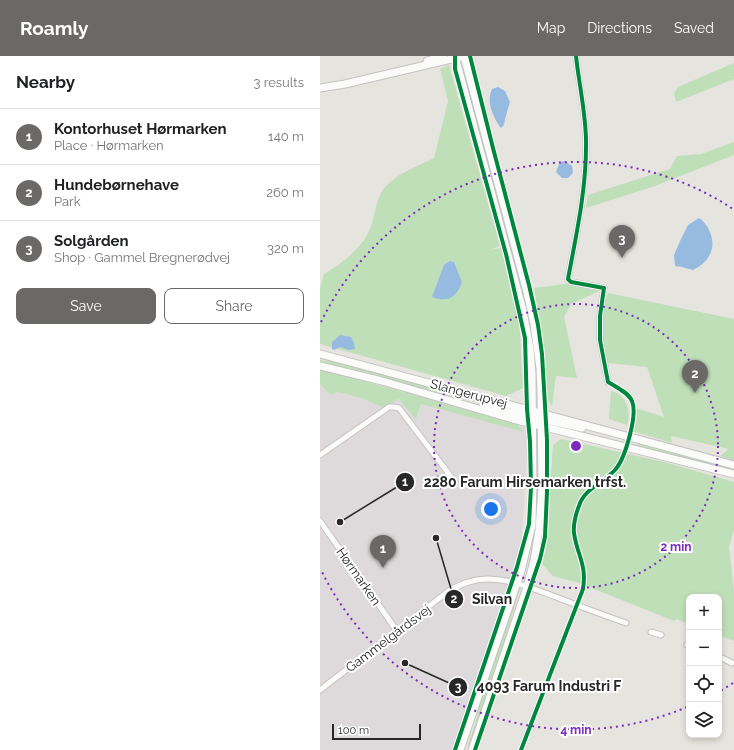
<!DOCTYPE html>
<meta charset="utf-8">
<style>
:root{--surface:#fff;--page:#f6f6f6;--text:#202124;--muted:#757577;--line:#e0e0e0;--accent:#6a6967}
body{margin:0;font-family:Raleway,sans-serif;background:var(--page);color:var(--text)}
.controls{position:absolute;right:12px;bottom:12px;display:grid;overflow:hidden;border-radius:8px;box-shadow:0 2px 6px #0003}
.controls button{width:36px;height:36px;display:grid;place-items:center;padding:0;border:0;border-bottom:1px solid var(--line);background:var(--surface);color:var(--text);font:20px sans-serif}
.scale{position:absolute;left:12px;bottom:10px;width:89px;box-sizing:border-box;padding-left:4px;border:2px solid #272727;border-top:0;font-size:11px;line-height:14px;white-space:nowrap;color:#272727;-webkit-text-stroke:3px #fff;paint-order:stroke}
.you{position:absolute;left:171px;top:453px;width:14px;height:14px;margin:-10px;border:3px solid #fff;border-radius:50%;background:#1a73e8;box-shadow:0 0 0 6px #1a73e833}
.badge{display:grid;place-items:center;width:26px;height:26px;border-radius:50%;background:var(--accent);color:#fff;font-size:13px;font-weight:700}
.pin{position:absolute;translate:-50% -33px;filter:drop-shadow(0 1px 2px #0008)}
.pin::after{content:'';position:absolute;top:21px;width:14px;height:12px;background:inherit;clip-path:polygon(0 0,100% 0,50% 100%)}
.list{margin:0;padding:0;list-style:none}
h2{display:flex;justify-content:space-between;align-items:center;height:52px;margin:0;padding:0 16px;font-size:17px}
h2 small{font-size:13px;font-weight:400;color:var(--muted)}
.list li{display:grid;grid-template-columns:26px 1fr auto;gap:12px;align-items:center;box-sizing:border-box;height:56px;padding:0 16px;border-top:1px solid var(--line)}
.list b{display:block;font-size:15px;white-space:nowrap}
.list p{margin:0;font-size:13px;white-space:nowrap;color:var(--muted)}
.list em{font-size:13px;font-style:normal;color:var(--muted)}
.actions{display:flex;gap:8px;padding:12px 16px}
.actions a{flex:1;padding:9px 0;border:1px solid var(--accent);border-radius:8px;text-align:center;font-size:14px;color:var(--accent)}
.actions .main{background:var(--accent);color:#fff}
.icon{flex:none;width:22px;height:22px;fill:none;stroke:currentColor;stroke-width:2;stroke-linecap:round;stroke-linejoin:round}
.map{position:relative;flex:none;width:414px;height:694px;overflow:hidden}
header{display:flex;align-items:center;gap:24px;box-sizing:border-box;height:56px;padding:0 20px;background:var(--accent);color:#fff}
header strong{font-size:19px}
nav{display:flex;gap:22px;margin-inline-start:auto;font-size:14px}
main{display:flex}
aside{flex:1;background:var(--surface)}
.map>svg:first-child{display:block}
</style>
<header>
<strong>Roamly</strong>
<nav><a>Map</a><a>Directions</a><a>Saved</a></nav>
</header>
<main>
<aside>
<h2>Nearby<small>3 results</small></h2>
<ul class="list">
<li><span class="badge">1</span><div><b>Kontorhuset Hørmarken</b><p>Place · Hørmarken</p></div><em>140 m</em></li>
<li><span class="badge">2</span><div><b>Hundebørnehave</b><p>Park</p></div><em>260 m</em></li>
<li><span class="badge">3</span><div><b>Solgården</b><p>Shop · Gammel Bregnerødvej</p></div><em>320 m</em></li>
</ul>
<div class="actions"><a class="main">Save</a><a>Share</a></div>
</aside>
<div class="map">
<svg width="414" height="694" viewBox="0 0 414 694">
<rect width="100%" height="100%" fill="#e6e4de"/>
<!-- industrial -->
<path fill="#dedadc" d="M0 328 11 339 18 336 41 342 62 351 79 343 96 362 101 348 203 375 198 369 209 372 201 490 142 669 132 694H0Z"/>
<!-- green -->
<g fill="#bfdfb9">
<path d="M414 7V23L356 46 354 38 358 31Z"/>
<path d="M129 9 180 190 170 194 181 192 195 252 199 260 203 332 186 340 0 288V232L4 218C23 207 41 193 50 173 56 159 55 142 66 130 78 117 98 110 114 102L128 45 120 13Z"/>
<path d="M140 9H142L151 44 157 59 208 247 218 320V348L217 319 210 282Z"/>
<path d="M414 86V99L335 130 266 152 268 139 350 113 357 100 381 98Z"/>
<path d="M246 228 279 235 251 248 244 261 257 322 236 320 232 351 226 340 220 268 214 232Z"/>
<path d="M288 237 414 263V404L400 400 409 393 351 380 352 387 312 375 317 363 316 352 344 361 327 311 288 307 282 283V258Z"/>
<path d="M0 304 22 307 77 323 193 352H182L159 347 0 306Z"/>
<path d="M0 313 196 367 204 376 101 348 96 363 79 343 62 351 41 342 18 336 11 339 0 328Z"/>
<path d="M291 335C294 336 298 337 300 339 308 345 311 360 307 369L289 363Z"/>
<path d="M215 376H217V403L220 428 216 484 208 516 207 515C219 471 215 422 215 376Z"/>
<path d="M241 383 344 406 414 426V474L409 491 414 535V585L399 579V541H369V568L356 563 354 565 259 527 233 520 222 508 226 492 233 389Z"/>
<path d="M317 386 414 412V415L317 389Z"/>
<path d="M198 534H200L199 536 190 566 184 588 149 690 148 689 156 665 162 637Z"/>
</g>
<!-- water -->
<g fill="#97bae1">
<path d="M178 31 185 35 190 46 185 63 184 69 181 72C173 61 166 46 172 33Z"/>
<path d="M245 105 252 110 253 117 248 122H242L236 116 240 106Z"/>
<path d="M379 162C390 169 397 188 389 200 385 207 379 211 373 214L362 211 355 210 354 199 361 183 368 169Z"/>
<path d="M130 205 134 206 142 226C137 241 128 247 112 241L124 209Z"/>
<path d="M20 279 31 281 34 287 35 293 29 294 20 291 14 294 12 293V286Z"/>
</g>
<g fill="none" stroke-linecap="round" stroke-linejoin="round">
<defs>
<g id="street">
<path d="M256 0C259 29 267 62 266 91 266 135 256 180 248 223L251 226 284 232 280 260V284L288 326"/>
<path d="M0 399 69 351H74L79 352 135 426"/>
<path d="M0 465 77 575"/>
<path d="M331 576 341 579"/>
<path d="M367 589 369 590"/>
<path d="M402 602 412 607"/>
<path d="M0 634 130 534C142 528 153 523 168 523 191 523 214 533 236 541 259 550 283 559 306 567"/>
</g>
<g id="secondary">
<path d="M135 0 203 255 210 293 212 318 213 426 212 469 201 515 140 694"/>
<path d="M144 0 207 236 214 268 220 312 221 337 222 432 219 474 214 505 207 531 152 694"/>
<path d="M107 5 123 0"/>
<path d="M0 32 25 28 140 1"/>
<path d="M0 298 414 409"/>
<path d="M0 310 62 325 193 363 414 418"/>
<path d="M164 350 216 362"/>
<path d="M217 363H222L262 372"/>
</g>
</defs>
<!-- street casing -->
<use href="#street" stroke="#c4c2c3" stroke-width="7"/>
<!-- secondary casing -->
<use href="#secondary" stroke="#c4c2c3" stroke-width="9"/>
<!-- street -->
<use href="#street" stroke="#fbfbfa" stroke-width="5"/>
<!-- secondary -->
<use href="#secondary" stroke="#fbfbfa" stroke-width="7"/>
<defs>
<g id="cycleway">
<path d="M150 0 173 92 209 229 218 269 222 298 227 384V436L225 481 220 503 155 694"/>
<path d="M135 694 197 511 209 468 211 431 210 385 207 353 205 282 186 198 135 13V0"/>
<path d="M201 694 263 533C267 508 257 499 254 477 253 469 256 457 259 450 264 433 284 426 295 414 305 403 318 359 312 345 308 336 296 331 288 326L280 284V260L284 232 251 226 248 223C256 180 266 135 266 91 267 62 259 29 256 0"/>
</g>
</defs>
<!-- cycleway casing -->
<use href="#cycleway" stroke="#fff" stroke-width="6"/>
<!-- cycleway -->
<use href="#cycleway" stroke="#00873e" stroke-width="4"/>
</g>
<!-- distance rings -->
<g fill="none" stroke="#7b2cbf" stroke-width="2" stroke-dasharray="2 4">
<circle cx="256" cy="390" r="142"/>
<path d="M413 627A284 284 0 0 1 400 635M367 651A284 284 0 0 1 1 514M1 266A284 284 0 0 1 413 153"/>
</g>
<g text-anchor="middle" stroke-width="4" stroke-linejoin="round" paint-order="stroke">
<!-- street labels -->
<g font-size="13" fill="#272727" stroke="#fff">
<text transform="translate(149 337) rotate(15)" y="5">Slangerupvej</text>
<text transform="translate(39 520) rotate(55)" y="5">Hørmarken</text>
<text transform="translate(68 582) rotate(-37)" y="5">Gammelgårdsvej</text>
</g>
</g>
<circle cx="256" cy="390" r="6" fill="#7b2cbf" stroke="#fff" stroke-width="2"/>
<g font-size="12" text-anchor="middle" font-weight="bold" fill="#7b2cbf" stroke="#fff" stroke-width="4" stroke-linejoin="round" paint-order="stroke">
<text x="356" y="495">2 min</text>
<text x="256" y="678">4 min</text>
</g>
<!-- callouts -->
<path fill="none" stroke="#272727" stroke-width="1.5" d="M20 466L85 426M116 482L134 543M85 607L138 631"/>
<g fill="#272727" stroke="#fff" stroke-width="1.5">
<circle cx="20" cy="466" r="4"/>
<circle cx="116" cy="482" r="4"/>
<circle cx="85" cy="607" r="4"/>
<circle cx="85" cy="426" r="10"/>
<circle cx="134" cy="543" r="10"/>
<circle cx="138" cy="631" r="10"/>
</g>
<g font-size="12" text-anchor="middle" font-weight="bold" fill="#fff">
<text x="85" y="430">1</text>
<text x="134" y="547">2</text>
<text x="138" y="635">3</text>
</g>
<g font-size="14" text-anchor="middle" font-weight="bold" fill="#272727" stroke="#fff" stroke-width="4" stroke-linejoin="round" paint-order="stroke">
<text x="205" y="431">2280 Farum Hirsemarken trfst.</text>
<text x="172" y="548">Silvan</text>
<text x="229" y="635">4093 Farum Industri F</text>
</g>
</svg>
<div class="controls">
<button>+</button>
<button>−</button>
<button><svg class="icon" aria-label="locate" viewBox="0 0 24 24"><circle cx="12" cy="12" r="6"/><path d="M12 2v4M12 18v4M2 12h4M18 12h4"/></svg></button>
<button><svg class="icon" aria-label="layers" viewBox="0 0 24 24"><path d="M12 4l9 5-9 5-9-5zM3 14l9 5 9-5"/></svg></button>
</div>
<div class="scale">100 m</div>
<div class="you"></div>
<div class="pin badge" style="left:63px;top:512px">1</div>
<div class="pin badge" style="left:375px;top:337px">2</div>
<div class="pin badge" style="left:302px;top:202px">3</div>
</div>
</main>
